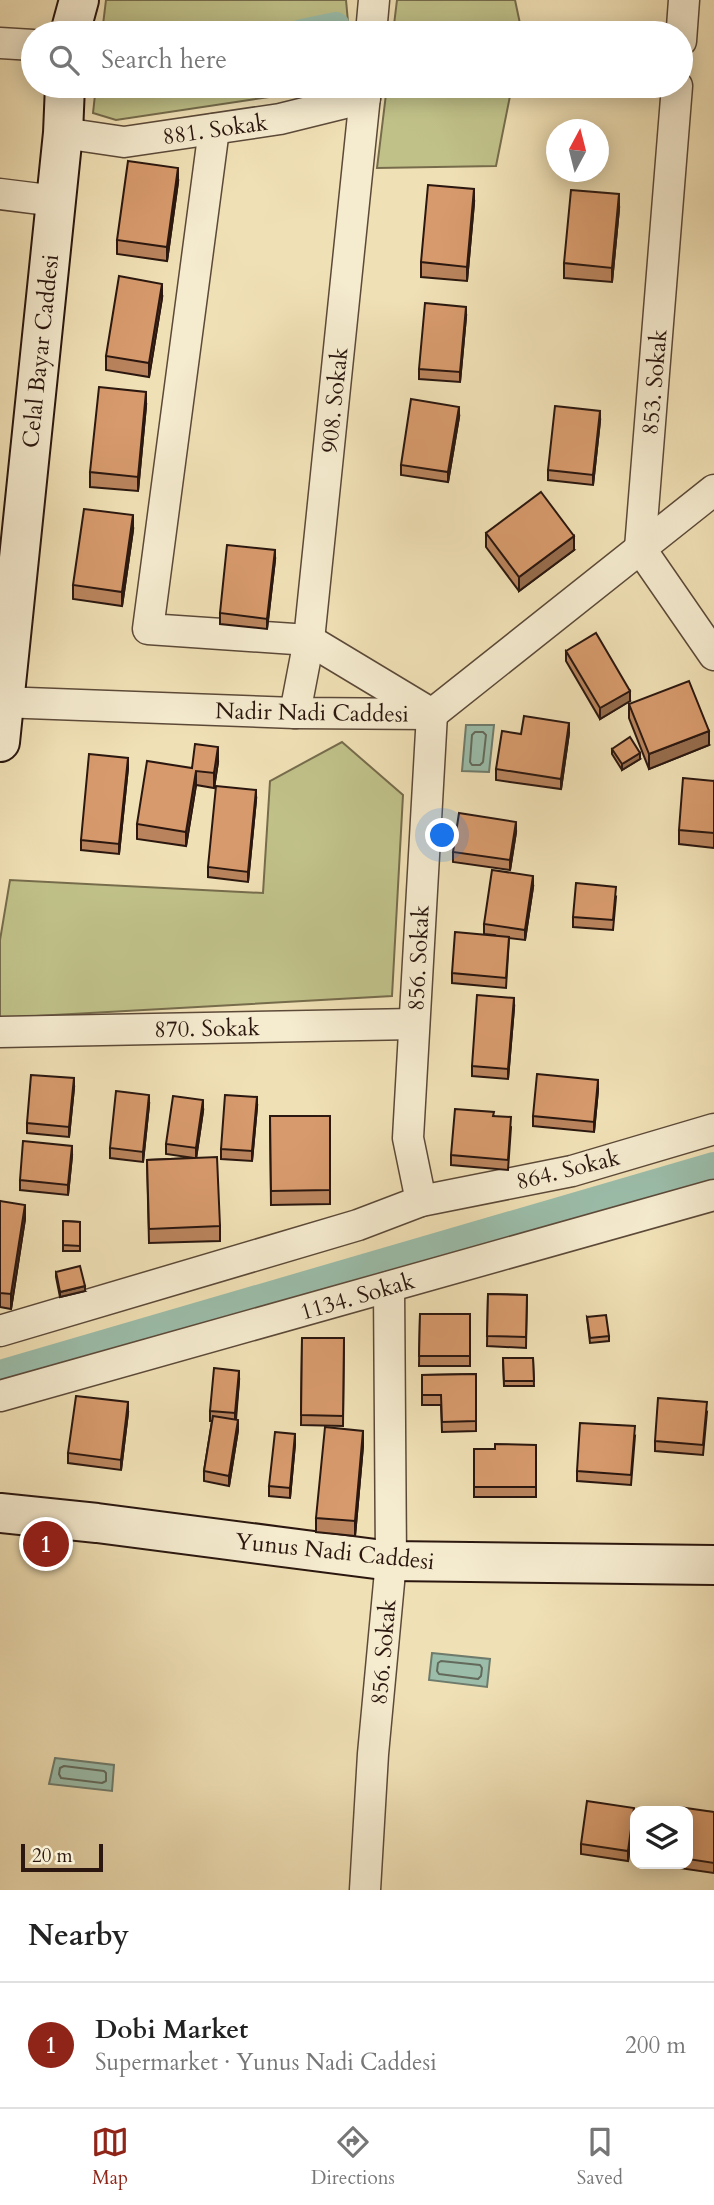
<!DOCTYPE html>
<meta charset="utf-8">
<style>
:root{--surface:#fff;--page:#f2f2f2;--text:#222;--muted:#767676;--line:#e0e0e0;--accent:#8f2418}
body{margin:0;font-family:Cardo,serif;background:var(--page);color:var(--text)}
.controls{position:absolute;right:21px;bottom:21px;display:grid;overflow:hidden;border-radius:14px;box-shadow:0 4px 18px #0003}
.controls button{width:63px;height:63px;display:grid;place-items:center;padding:0;border:0;border-bottom:2px solid var(--line);background:var(--surface);color:var(--text);font:35px sans-serif}
.compass{position:absolute;left:546px;top:119px;width:63px;height:63px;border-radius:50%;background:var(--surface);box-shadow:0 4px 18px #0003;rotate:7deg}
.scale{position:absolute;left:21px;bottom:18px;width:82px;box-sizing:border-box;padding-left:7px;border:4px solid #2b170f;border-top:0;font-size:19px;line-height:24px;white-space:nowrap;color:#2b170f;-webkit-text-stroke:5px #f5ebcf;paint-order:stroke}
.you{position:absolute;left:443px;top:836px;width:24px;height:24px;margin:-18px;border:5px solid #fff;border-radius:50%;background:#1a73e8;box-shadow:0 0 0 10px #1a73e833}
.badge{display:grid;place-items:center;width:46px;height:46px;border-radius:50%;background:var(--accent);color:#fff;font-size:23px;font-weight:700}
.pin{position:absolute;translate:-50% -50%;border:4px solid #fff;box-shadow:0 2px 7px #0006}
.list{margin:0;padding:0;list-style:none}
h2{display:flex;justify-content:space-between;align-items:center;height:91px;margin:0;padding:0 28px;font-size:30px}
h2 small{font-size:23px;font-weight:400;color:var(--muted)}
.list li{display:grid;grid-template-columns:46px 1fr auto;gap:21px;align-items:center;box-sizing:border-box;height:126px;padding:0 28px;border-top:2px solid var(--line)}
.list b{display:block;font-size:26px;white-space:nowrap}
.list p{margin:0;font-size:23px;white-space:nowrap;color:var(--muted)}
.list em{font-size:23px;font-style:normal;color:var(--muted)}
.icon{flex:none;width:38px;height:38px;fill:none;stroke:currentColor;stroke-width:2;stroke-linecap:round;stroke-linejoin:round}
.map{position:relative;flex:none;width:714px;height:1890px;overflow:hidden}
.search{position:absolute;background:var(--surface);box-shadow:0 4px 18px #0003;left:21px;right:21px;top:21px;height:77px;display:flex;align-items:center;gap:18px;box-sizing:border-box;padding:0 24px;border-radius:38px;color:var(--muted);font-size:26px}
.sheet{height:217px;background:var(--surface)}
nav{display:flex;justify-content:space-around;align-items:center;box-sizing:border-box;height:98px;border-top:2px solid var(--line);background:var(--surface);font-size:19px;color:var(--muted)}
nav a{display:grid;justify-items:center;gap:4px}
nav .on{color:var(--accent)}
.map>svg:first-child{display:block}
</style>
<div class="map">
<svg width="714" height="1890" viewBox="0 0 714 1890">
<rect width="100%" height="100%" fill="#f0e0b5"/>
<filter id="stains"><feTurbulence type="fractalNoise" baseFrequency=".00286" numOctaves="4"/><feColorMatrix values="0 0 0 0 .2 0 0 0 0 .09 0 0 0 0 .02 0 0 0 .5 -.17"/></filter>
<radialGradient id="worn" r=".72"><stop offset=".6" stop-color="#630" stop-opacity="0"/><stop offset="1" stop-color="#630" stop-opacity=".3"/></radialGradient>
<!-- green -->
<g fill="#c0c189" stroke="#766c4c" stroke-width="2">
<path d="M106 0H346L349 33H102Z"/>
<path d="M397 0H515L522 33H393Z"/>
<path d="M96 86H321L316 90 116 120 93 113Z"/>
<path d="M387 86H512L496 166 377 168Z"/>
<path d="M342 742 403 795 392 996 0 1018V940L10 880 263 893 270 781Z"/>
</g>
<!-- water -->
<g fill="#9bbdaa" stroke="#6e7b6c" stroke-width="2">
<path d="M466 725H494L489 772 462 771Z"/>
<path d="M432 1653 490 1659 487 1687 429 1680Z"/>
<path d="M55 1758 114 1765 112 1791 49 1784Z"/>
</g>
<g fill="none" stroke-linecap="round" stroke-linejoin="round">
<!-- shore -->
<g stroke="#636a5c" stroke-width="2">
<path d="M475 732H483L486 735 483 762 480 765H472L470 762 472 735Z"/>
<path d="M441 1661 480 1665 482 1668 481 1676 478 1679 439 1674 437 1671 438 1663Z"/>
<path d="M64 1766 104 1771 106 1773V1781L102 1783 61 1778 59 1774 60 1768Z"/>
</g>
<!-- canal -->
<g stroke="#9bbdaa" stroke-width="28">
<path d="M302 33 336 26"/>
<path d="M0 1374 714 1166"/>
</g>
<defs>
<g id="street">
<path d="M371 33 374 0"/>
<path d="M681 41 684 0"/>
<path d="M0 43 33 45"/>
<path d="M677 86 640 548 714 655"/>
<path d="M214 129 148 629 309 640 432 714 408 1138 421 1201"/>
<path d="M63 133 124 142 280 119 365 98"/>
<path d="M0 194 56 201"/>
<path d="M0 702 295 713 432 714 714 490"/>
<path d="M295 713 309 640 366 86"/>
<path d="M0 1032 414 1024"/>
<path d="M0 1331 358 1225 421 1201 572 1171 714 1129"/>
<path d="M0 1396 714 1195"/>
<path d="M365 1890 373 1754 391 1561 389 1287"/>
</g>
<g id="secondary">
<path d="M70 33 79 0"/>
<path d="M0 742 63 133 65 86"/>
<path d="M0 1513 97 1523 391 1561 714 1565"/>
</g>
</defs>
<!-- street casing -->
<use href="#street" stroke="#5c4938" stroke-width="33"/>
<!-- secondary casing -->
<use href="#secondary" stroke="#2b170f" stroke-width="42"/>
<!-- street -->
<use href="#street" stroke="#f5ebcf" stroke-width="30"/>
<!-- secondary -->
<use href="#secondary" stroke="#f5ebcf" stroke-width="38"/>
</g>
<!-- wall -->
<g fill="#b9845d" stroke="#2b170f" stroke-width="2">
<path d="M178 182 167 261 117 254V240Z"/>
<path d="M474 203 467 281 421 277V262Z"/>
<path d="M619 209 612 282 564 278V263Z"/>
<path d="M162 298 149 377 106 370V356Z"/>
<path d="M466 317 460 382 419 379V369Z"/>
<path d="M146 406 138 491 90 487V472Z"/>
<path d="M459 417 448 482 401 475V465Z"/>
<path d="M600 421 593 485 548 480V470Z"/>
<path d="M133 530 122 606 73 599V585Z"/>
<path d="M486 533 574 550 519 591 486 547Z"/>
<path d="M275 560 267 629 220 624V613Z"/>
<path d="M566 651 630 701 600 719 566 661Z"/>
<path d="M629 704 709 745 649 769 629 718Z"/>
<path d="M569 733 561 789 496 780V769L521 734Z"/>
<path d="M612 749 640 759 622 770 612 754Z"/>
<path d="M218 762 214 788 196 785 186 846 137 839V824L192 768Z"/>
<path d="M128 768 119 854 81 850V840Z"/>
<path d="M714 781V848L679 844V830Z"/>
<path d="M256 800 248 882 208 877V867Z"/>
<path d="M516 832 510 870 453 862V852Z"/>
<path d="M533 887 525 940 509 938 506 988 452 983V973L494 935 484 934V924Z"/>
<path d="M616 897 613 930 573 927V917Z"/>
<path d="M514 1008 508 1079 472 1076V1066Z"/>
<path d="M74 1088 69 1137 27 1133V1123Z"/>
<path d="M598 1090 594 1132 533 1126V1116Z"/>
<path d="M149 1105 143 1162 110 1158V1148Z"/>
<path d="M257 1107 252 1161 221 1159V1149Z"/>
<path d="M203 1111 196 1158 220 1226V1241L149 1243 147 1160 194 1158 166 1154V1144Z"/>
<path d="M270 1116H330V1204L271 1205Z"/>
<path d="M494 1116 511 1127 508 1170 451 1165V1155Z"/>
<path d="M72 1156 68 1195 20 1190V1180Z"/>
<path d="M0 1201 25 1219 11 1309 0 1307Z"/>
<path d="M63 1221 80 1222V1251H63Z"/>
<path d="M56 1272 85 1291 60 1297 56 1277Z"/>
<path d="M488 1294 527 1295 526 1348 487 1346Z"/>
<path d="M420 1314H470V1366H419Z"/>
<path d="M587 1317 609 1336V1341L590 1343Z"/>
<path d="M302 1338H344L343 1426 301 1425Z"/>
<path d="M503 1358H533L534 1386H504Z"/>
<path d="M476 1374V1431L442 1432 441 1405H422V1375Z"/>
<path d="M239 1381 236 1420 238 1430 229 1486 204 1481V1471L212 1421H210V1411Z"/>
<path d="M707 1412 703 1455 655 1451V1441Z"/>
<path d="M128 1413 121 1470 68 1463V1453Z"/>
<path d="M635 1436 631 1485 577 1481V1471Z"/>
<path d="M295 1444 290 1498 269 1496V1486Z"/>
<path d="M536 1445V1497H474V1449H495Z"/>
<path d="M363 1446 355 1536 316 1532V1518Z"/>
<path d="M688 1811 714 1812V1873L672 1867V1864H688Z"/>
<path d="M634 1818 628 1861 581 1854V1844Z"/>
</g>
<!-- shaded-wall -->
<g fill="#966c4c" stroke="#2b170f" stroke-width="2">
<path d="M178 168V182L167 261V247Z"/>
<path d="M474 189V203L467 281V267Z"/>
<path d="M619 194V209L612 282V268Z"/>
<path d="M162 284V298L149 377V363Z"/>
<path d="M466 307V317L460 382V372Z"/>
<path d="M146 392V406L138 491V477Z"/>
<path d="M459 407V417L448 482V472Z"/>
<path d="M600 411V421L593 485V475Z"/>
<path d="M133 515V530L122 606V592Z"/>
<path d="M574 536V550L519 591V577Z"/>
<path d="M275 550V560L267 629V619Z"/>
<path d="M630 691V701L600 719V708Z"/>
<path d="M569 723V733L561 789V779Z"/>
<path d="M709 731V745L649 769V754Z"/>
<path d="M218 747V762L214 788V773Z"/>
<path d="M640 753V759L622 770V764Z"/>
<path d="M128 758V768L119 854V844Z"/>
<path d="M196 771V785L186 846V832Z"/>
<path d="M256 790V800L248 882V872Z"/>
<path d="M516 822V832L510 870V860Z"/>
<path d="M533 876V887L525 940V930Z"/>
<path d="M514 998V1008L508 1079V1069Z"/>
<path d="M74 1078V1088L69 1137V1127Z"/>
<path d="M598 1080V1090L594 1132V1122Z"/>
<path d="M149 1095V1105L143 1162V1152Z"/>
<path d="M257 1097V1107L252 1161V1151Z"/>
<path d="M203 1100V1111L196 1159V1148Z"/>
<path d="M72 1146V1156L68 1195V1185Z"/>
<path d="M25 1205V1219L11 1309V1294Z"/>
<path d="M85 1286V1291L60 1297V1292Z"/>
<path d="M239 1371V1381L235 1423V1413Z"/>
<path d="M128 1402V1413L121 1470V1460Z"/>
<path d="M238 1420V1430L229 1486V1476Z"/>
<path d="M363 1431V1446L355 1536V1521Z"/>
<path d="M295 1434V1444L290 1498V1488Z"/>
<path d="M634 1808V1818L628 1861V1851Z"/>
</g>
<!-- building -->
<g fill="#d79a6c" stroke="#2b170f" stroke-width="2">
<path d="M128 161 178 168 167 247 117 240Z"/>
<path d="M428 185 474 189 467 267 421 262Z"/>
<path d="M571 190 619 194 612 268 564 263Z"/>
<path d="M119 276 162 284 149 363 106 356Z"/>
<path d="M425 303 466 307 460 372 419 369Z"/>
<path d="M99 387 146 392 138 477 90 472Z"/>
<path d="M411 399 459 407 448 472 401 465Z"/>
<path d="M555 406 600 411 593 475 548 470Z"/>
<path d="M541 492 574 536 519 577 486 533Z"/>
<path d="M84 509 133 515 122 592 73 585Z"/>
<path d="M227 545 275 550 267 619 220 613Z"/>
<path d="M596 633 630 691 600 708 566 651Z"/>
<path d="M689 681 709 731 649 754 629 704Z"/>
<path d="M524 716 569 723 561 779 496 769 502 731 521 734Z"/>
<path d="M630 737 640 753 622 764 612 749Z"/>
<path d="M195 744 218 747 214 773 196 771 186 832 137 824 147 761 192 768Z"/>
<path d="M89 754 128 758 119 844 81 840Z"/>
<path d="M683 778 714 781V833L679 830Z"/>
<path d="M216 786 256 790 248 872 208 867Z"/>
<path d="M459 813 516 822 510 860 453 852Z"/>
<path d="M492 870 533 876 525 930 484 924Z"/>
<path d="M576 883 616 887 613 920 573 917Z"/>
<path d="M455 932 509 937 506 978 452 973Z"/>
<path d="M477 995 514 998 508 1069 472 1066Z"/>
<path d="M537 1074 598 1080 594 1122 533 1116Z"/>
<path d="M31 1075 74 1078 69 1127 27 1123Z"/>
<path d="M116 1091 149 1095 143 1152 110 1148Z"/>
<path d="M225 1095 257 1097 252 1151 221 1149Z"/>
<path d="M173 1096 203 1100 196 1148 166 1144Z"/>
<path d="M455 1109 494 1112 493 1116 511 1117 508 1160 451 1155Z"/>
<path d="M270 1116H330V1190L271 1191Z"/>
<path d="M23 1141 72 1146 68 1185 20 1180Z"/>
<path d="M217 1157 220 1226 149 1229 147 1160Z"/>
<path d="M0 1201 25 1205 11 1294 0 1293Z"/>
<path d="M63 1221 80 1222V1246L63 1245Z"/>
<path d="M80 1266 85 1286 60 1292 56 1272Z"/>
<path d="M488 1294 527 1295 526 1337 487 1336Z"/>
<path d="M420 1314H470V1356H419Z"/>
<path d="M606 1315 609 1336 590 1338 587 1317Z"/>
<path d="M302 1338H344L343 1416 301 1415Z"/>
<path d="M503 1358H533L534 1381H504Z"/>
<path d="M214 1368 239 1371 235 1413 210 1411Z"/>
<path d="M476 1374V1421L442 1422 441 1395H422V1375Z"/>
<path d="M76 1396 128 1402 121 1460 68 1453Z"/>
<path d="M658 1398 707 1402 703 1445 655 1441Z"/>
<path d="M213 1416 238 1420 229 1476 204 1471Z"/>
<path d="M580 1423 635 1426 631 1475 577 1471Z"/>
<path d="M325 1427 363 1431 355 1521 316 1518Z"/>
<path d="M275 1432 295 1434 290 1488 269 1486Z"/>
<path d="M495 1444 536 1445V1487H474V1449H495Z"/>
<path d="M587 1801 634 1808 628 1851 581 1844Z"/>
<path d="M679 1807 714 1812V1863L688 1859V1811H678Z"/>
</g>
<g text-anchor="middle" stroke-width="5" stroke-linejoin="round" paint-order="stroke">
<!-- street labels -->
<g font-size="23" fill="#2b170f" stroke="#f5ebcf">
<text transform="translate(215 129) rotate(-8)" y="8">881. Sokak</text>
<text transform="translate(40 351) rotate(-84)" y="8">Celal Bayar Caddesi</text>
<text transform="translate(654 382) rotate(-85)" y="8">853. Sokak</text>
<text transform="translate(334 400) rotate(-84)" y="8">908. Sokak</text>
<text transform="translate(312 712) rotate(1)" y="8">Nadir Nadi Caddesi</text>
<text transform="translate(418 958) rotate(-87)" y="8">856. Sokak</text>
<text transform="translate(207 1028) rotate(-1)" y="8">870. Sokak</text>
<text transform="translate(568 1169) rotate(-14)" y="8">864. Sokak</text>
<text transform="translate(357 1296) rotate(-16)" y="8">1134. Sokak</text>
<text transform="translate(335 1551) rotate(6)" y="8">Yunus Nadi Caddesi</text>
<text transform="translate(383 1652) rotate(-85)" y="8">856. Sokak</text>
</g>
</g>
<rect width="100%" height="100%" filter="url(#stains)"/>
<rect width="100%" height="100%" fill="url(#worn)"/>
</svg>
<div class="controls">
<button><svg class="icon" aria-label="layers" viewBox="0 0 24 24"><path d="M12 4l9 5-9 5-9-5zM3 14l9 5 9-5"/></svg></button>
</div>
<svg class="compass" viewBox="-18 -18 36 36"><path d="M0-13l5 13h-10z" fill="#e53935"/><path d="M0 13l5-13h-10z" fill="#767676"/></svg>
<div class="scale">20 m</div>
<div class="you"></div>
<div class="pin badge" style="left:46px;top:1544px">1</div>
<div class="search"><svg class="icon" aria-label="search" viewBox="0 0 24 24"><circle cx="10" cy="10" r="6"/><path d="M15 15l6 6"/></svg>Search here</div>
</div>
<section class="sheet">
<h2>Nearby<small></small></h2>
<ul class="list">
<li><span class="badge">1</span><div><b>Dobi Market</b><p>Supermarket · Yunus Nadi Caddesi</p></div><em>200 m</em></li>
</ul>
</section>
<nav>
<a class="on"><svg class="icon" aria-label="map" viewBox="0 0 24 24"><path d="M3 6l6-2 6 2 6-2v14l-6 2-6-2-6 2zM9 4v14M15 6v14"/></svg>Map</a>
<a><svg class="icon" aria-label="directions" viewBox="0 0 24 24"><path d="M12 3l9 9-9 9-9-9zM9 14v-3h6M13 9l2 2-2 2"/></svg>Directions</a>
<a><svg class="icon" aria-label="saved" viewBox="0 0 24 24"><path d="M7 4h10v16l-5-4-5 4z"/></svg>Saved</a>
</nav>
